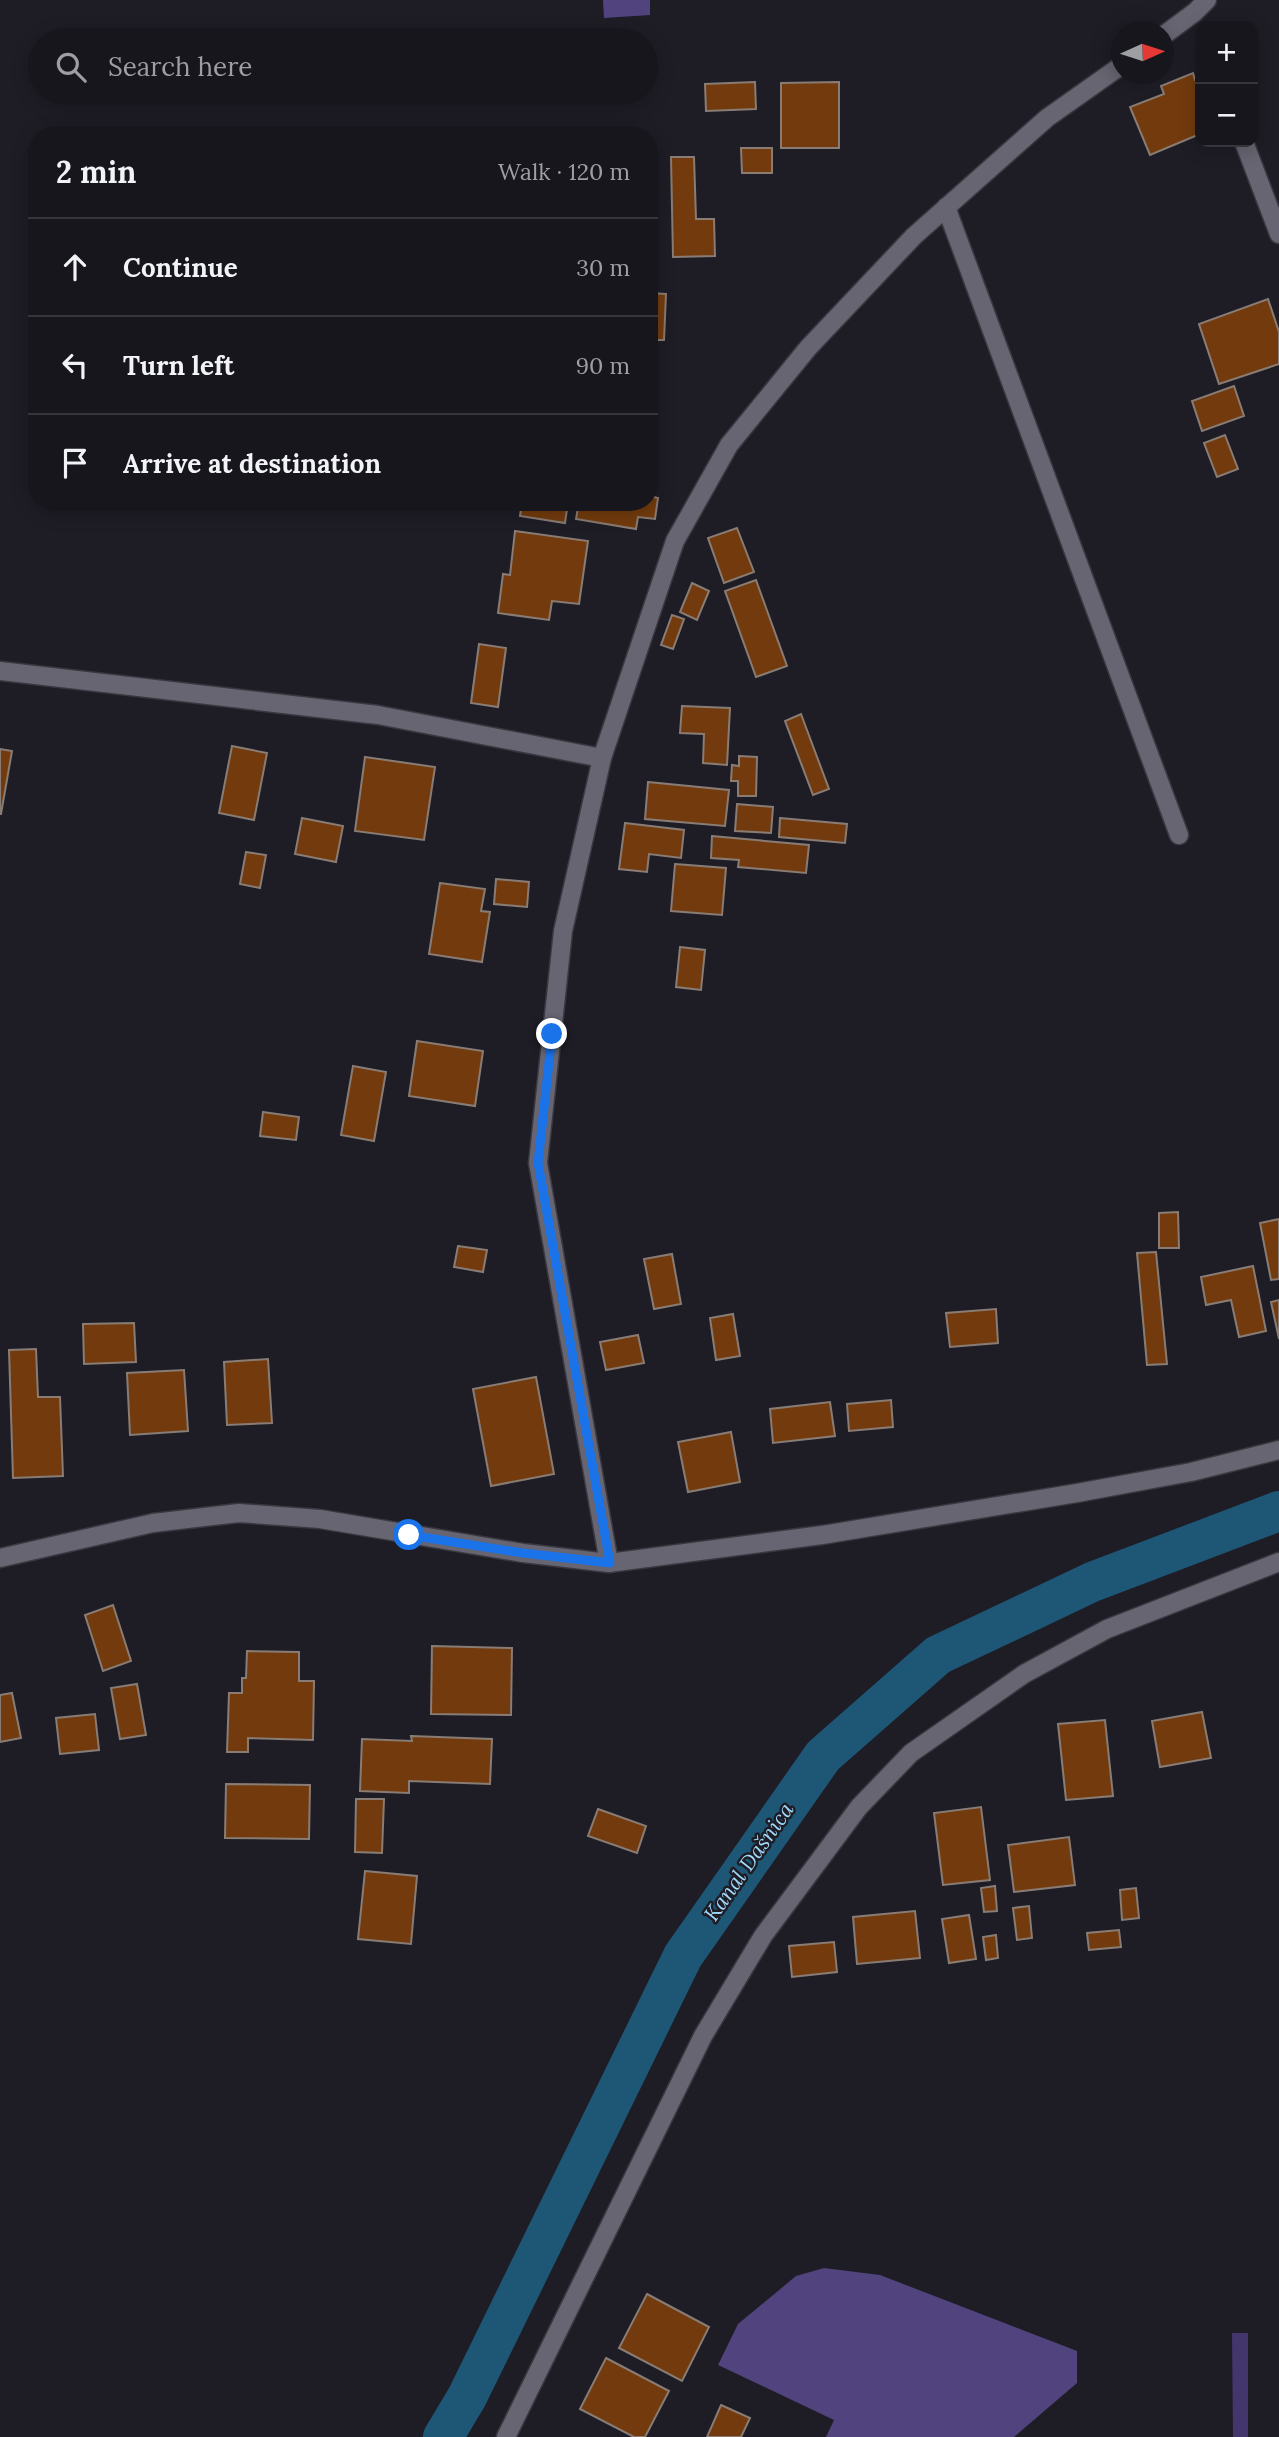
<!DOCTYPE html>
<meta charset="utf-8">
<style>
:root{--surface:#16161c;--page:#232329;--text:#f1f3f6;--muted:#9e9fa3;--line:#35353b}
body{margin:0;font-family:Lora,serif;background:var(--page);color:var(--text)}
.controls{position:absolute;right:21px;top:21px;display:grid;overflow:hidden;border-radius:14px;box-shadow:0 4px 18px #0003}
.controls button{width:63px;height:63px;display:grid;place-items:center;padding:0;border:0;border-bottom:2px solid var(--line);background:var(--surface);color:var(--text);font:35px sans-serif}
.compass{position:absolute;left:1111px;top:21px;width:63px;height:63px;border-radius:50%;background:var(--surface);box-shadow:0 4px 18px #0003;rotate:87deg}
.stop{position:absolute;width:21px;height:21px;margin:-16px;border:5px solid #1a73e8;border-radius:50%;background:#fff}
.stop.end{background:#1a73e8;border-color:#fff;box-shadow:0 2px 7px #0008}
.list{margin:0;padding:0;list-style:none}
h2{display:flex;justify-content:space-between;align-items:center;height:91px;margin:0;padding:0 28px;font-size:30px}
h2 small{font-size:23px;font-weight:400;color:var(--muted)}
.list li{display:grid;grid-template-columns:46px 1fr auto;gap:21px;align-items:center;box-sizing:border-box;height:98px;padding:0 28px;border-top:2px solid var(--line)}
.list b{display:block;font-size:26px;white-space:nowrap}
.list em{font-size:23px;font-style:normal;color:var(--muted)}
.icon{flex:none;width:38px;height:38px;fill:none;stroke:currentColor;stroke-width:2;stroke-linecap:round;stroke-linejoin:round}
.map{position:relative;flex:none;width:1279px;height:2437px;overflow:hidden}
.search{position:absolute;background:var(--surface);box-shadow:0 4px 18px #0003;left:28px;top:28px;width:630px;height:77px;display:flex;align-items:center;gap:18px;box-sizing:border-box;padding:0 24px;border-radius:38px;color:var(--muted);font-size:26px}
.panel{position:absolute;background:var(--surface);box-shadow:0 4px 18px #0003;left:28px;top:126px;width:630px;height:385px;border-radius:28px}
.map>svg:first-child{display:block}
</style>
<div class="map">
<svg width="1279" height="2437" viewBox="0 0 1279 2437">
<rect width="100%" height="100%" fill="#1e1d26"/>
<!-- green -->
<path fill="#43366d" d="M1232 2333H1248V2437H1233Z"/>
<!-- forest -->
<g fill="#51447e">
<path d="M603 0H650V15L604 18Z"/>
<path d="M824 2268 880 2275 1077 2351V2383L1014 2437H826L834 2420 718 2365 738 2324 796 2276Z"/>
</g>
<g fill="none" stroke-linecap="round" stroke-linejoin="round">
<!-- canal -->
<path stroke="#1e5775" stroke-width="40" d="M443 2437 467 2397 683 1956 823 1756 938 1655 1092 1582 1279 1511"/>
</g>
<!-- building -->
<g fill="#733b0d" stroke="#887c75" stroke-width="2">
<path d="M1193 73 1195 80 1200 78V134L1150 155 1130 107 1164 94 1161 86Z"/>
<path d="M755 82 756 109 706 111 705 84Z"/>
<path d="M839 82V148H781V83Z"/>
<path d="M741 148H772V173H742Z"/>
<path d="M671 157H694L696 219H714L715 256 673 257Z"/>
<path d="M649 293 666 294 664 340H649Z"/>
<path d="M1268 299 1279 332V364L1219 384 1199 324Z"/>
<path d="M1234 386 1244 416 1202 431 1192 401Z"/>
<path d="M1225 435 1238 469 1217 477 1204 443Z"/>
<path d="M649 496 658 498 655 519 638 517 636 529 576 519 579 502H649Z"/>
<path d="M522 502H568L565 523 520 516Z"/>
<path d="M737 528 754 572 724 583 708 538Z"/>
<path d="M515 531 588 541 579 604 552 601 549 620 498 613 503 574 510 575Z"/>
<path d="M756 580 787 666 756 677 725 591Z"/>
<path d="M692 583 709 591 697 620 680 612Z"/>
<path d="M672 615 684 619 673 649 661 645Z"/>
<path d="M479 644 506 648 498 707 471 703Z"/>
<path d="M682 706 730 708 727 765 703 763 704 734 680 733Z"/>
<path d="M801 714 829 789 813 795 785 721Z"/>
<path d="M232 746 267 753 254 820 219 813Z"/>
<path d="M0 749 12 751 1 814H0Z"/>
<path d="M739 756 757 757 756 796H738V781H731L732 765 739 766Z"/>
<path d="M365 757 435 767 424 840 355 831Z"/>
<path d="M648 782 729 790 725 826 645 819Z"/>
<path d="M737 804 773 807 771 833 735 831Z"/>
<path d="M302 818 343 826 336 862 295 854Z"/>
<path d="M780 818 847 824 845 843 779 837Z"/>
<path d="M625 823 684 830 681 858 649 854 647 872 619 869Z"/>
<path d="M712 836 809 845 806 873 738 867 739 860 711 858Z"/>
<path d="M246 852 266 855 260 888 240 884Z"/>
<path d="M675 864 726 868 722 915 671 911Z"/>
<path d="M496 879 529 882 527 907 494 904Z"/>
<path d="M440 883 485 889 481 911 490 912 482 962 429 954Z"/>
<path d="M680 947 705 950 701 990 676 987Z"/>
<path d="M417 1041 483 1051 475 1106 409 1096Z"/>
<path d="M353 1066 386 1072 374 1141 341 1135Z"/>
<path d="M263 1112 299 1117 296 1140 260 1136Z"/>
<path d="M1178 1212 1179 1248H1159V1213Z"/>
<path d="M1279 1219V1279L1271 1280 1260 1223Z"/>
<path d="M458 1246 487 1250 483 1272 454 1267Z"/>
<path d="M1156 1252 1167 1364 1147 1365 1137 1253Z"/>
<path d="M672 1254 681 1304 654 1309 644 1259Z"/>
<path d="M1253 1266 1266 1331 1239 1337 1231 1300 1206 1305 1201 1277Z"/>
<path d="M1279 1300V1339L1271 1302Z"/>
<path d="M996 1309 998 1343 950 1347 946 1313Z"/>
<path d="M733 1314 740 1356 716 1360 710 1318Z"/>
<path d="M134 1323 136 1362 84 1364 83 1324Z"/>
<path d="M638 1335 644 1363 606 1370 600 1342Z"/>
<path d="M36 1349 38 1397H60L63 1476 13 1478 9 1350Z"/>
<path d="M268 1359 272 1423 227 1425 224 1362Z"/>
<path d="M184 1370 188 1431 130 1435 127 1373Z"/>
<path d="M536 1377 554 1474 491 1486 473 1389Z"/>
<path d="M891 1400 893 1427 849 1431 847 1404Z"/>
<path d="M830 1402 835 1436 773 1443 770 1409Z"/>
<path d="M731 1432 740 1482 688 1492 678 1442Z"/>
<path d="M113 1605 131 1661 103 1671 85 1615Z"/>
<path d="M432 1646 512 1648 511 1715 431 1714Z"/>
<path d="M247 1651 299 1652V1681H314L313 1740 248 1738V1752H227L229 1693H242V1678H246Z"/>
<path d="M137 1684 146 1735 120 1739 111 1688Z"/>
<path d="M12 1693 21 1738 0 1742V1695Z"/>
<path d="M1202 1712 1211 1758 1160 1767 1152 1721Z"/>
<path d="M95 1714 99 1750 60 1754 56 1718Z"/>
<path d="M1105 1720 1113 1796 1066 1800 1058 1724Z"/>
<path d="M411 1736 492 1739 490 1784 409 1781V1793L360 1791 362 1739 412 1741Z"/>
<path d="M226 1784 310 1785 309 1839 225 1838Z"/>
<path d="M356 1799H384L382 1853 355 1852Z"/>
<path d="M981 1807 990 1880 943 1885 934 1813Z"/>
<path d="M598 1809 646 1826 637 1853 588 1836Z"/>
<path d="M1069 1837 1075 1885 1014 1892 1008 1845Z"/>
<path d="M365 1871 417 1876 411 1944 358 1939Z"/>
<path d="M995 1886 997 1911 984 1912 981 1888Z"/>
<path d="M1136 1888 1139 1918 1122 1920 1120 1890Z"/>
<path d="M1029 1906 1032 1938 1017 1940 1013 1908Z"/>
<path d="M915 1911 920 1958 857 1964 853 1917Z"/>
<path d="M969 1915 976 1959 949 1963 942 1919Z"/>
<path d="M1119 1930 1121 1947 1089 1950 1087 1933Z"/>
<path d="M996 1935 998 1958 986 1960 983 1937Z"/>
<path d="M834 1942 837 1972 792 1977 789 1946Z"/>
<path d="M647 2294 709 2327 682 2381 619 2348Z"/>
<path d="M606 2358 669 2391 645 2437H634L580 2409Z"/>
<path d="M721 2405 750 2418 741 2437H707Z"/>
</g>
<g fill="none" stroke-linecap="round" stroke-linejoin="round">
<defs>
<g id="minor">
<path d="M1164 35 1195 12 1207 0"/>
<path d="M1244 142 1279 234"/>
<path d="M946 207 1179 835"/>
<path d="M0 671 378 715 602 758"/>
<path d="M0 1558 153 1523 239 1513 320 1519 523 1553 609 1563 822 1535 1077 1493 1191 1472 1279 1450"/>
<path d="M609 1563 538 1163 563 931 602 758 675 541 729 445 808 348 914 236 1047 118 1122 65"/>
<path d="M506 2437 703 2036 763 1936 859 1807 911 1753 1024 1674 1107 1629 1279 1562"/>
</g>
</defs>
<!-- minor casing -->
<use href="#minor" stroke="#393840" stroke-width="21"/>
<!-- minor -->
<use href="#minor" stroke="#676571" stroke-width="18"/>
</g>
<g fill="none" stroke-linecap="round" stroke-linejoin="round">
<!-- route -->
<path stroke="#1a73e8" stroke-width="9" d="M409 1535 523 1553 610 1563 538 1163 552 1034"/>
</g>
<g text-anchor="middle" stroke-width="5" stroke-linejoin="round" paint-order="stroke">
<!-- water labels -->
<g font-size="21" font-style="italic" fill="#a1dafc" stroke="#1e1d26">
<text transform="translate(749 1862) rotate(-55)" y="7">Kanal Dašnica</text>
</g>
</g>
</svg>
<div class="controls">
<button>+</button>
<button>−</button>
</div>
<svg class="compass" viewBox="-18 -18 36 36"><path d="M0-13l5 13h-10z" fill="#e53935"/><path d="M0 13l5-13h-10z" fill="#9e9fa3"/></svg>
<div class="stop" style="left:409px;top:1535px"></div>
<div class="stop end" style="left:552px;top:1034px"></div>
<div class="search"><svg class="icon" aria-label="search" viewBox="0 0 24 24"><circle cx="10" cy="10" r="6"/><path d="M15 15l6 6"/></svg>Search here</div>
<section class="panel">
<h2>2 min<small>Walk · 120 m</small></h2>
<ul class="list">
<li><svg class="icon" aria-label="ahead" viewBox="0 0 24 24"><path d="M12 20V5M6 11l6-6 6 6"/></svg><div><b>Continue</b></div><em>30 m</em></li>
<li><svg class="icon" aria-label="left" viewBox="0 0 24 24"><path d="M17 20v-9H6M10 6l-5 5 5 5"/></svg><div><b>Turn left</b></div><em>90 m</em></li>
<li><svg class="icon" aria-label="arrive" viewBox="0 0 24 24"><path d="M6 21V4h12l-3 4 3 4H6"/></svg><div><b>Arrive at destination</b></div></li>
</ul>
</section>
</div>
